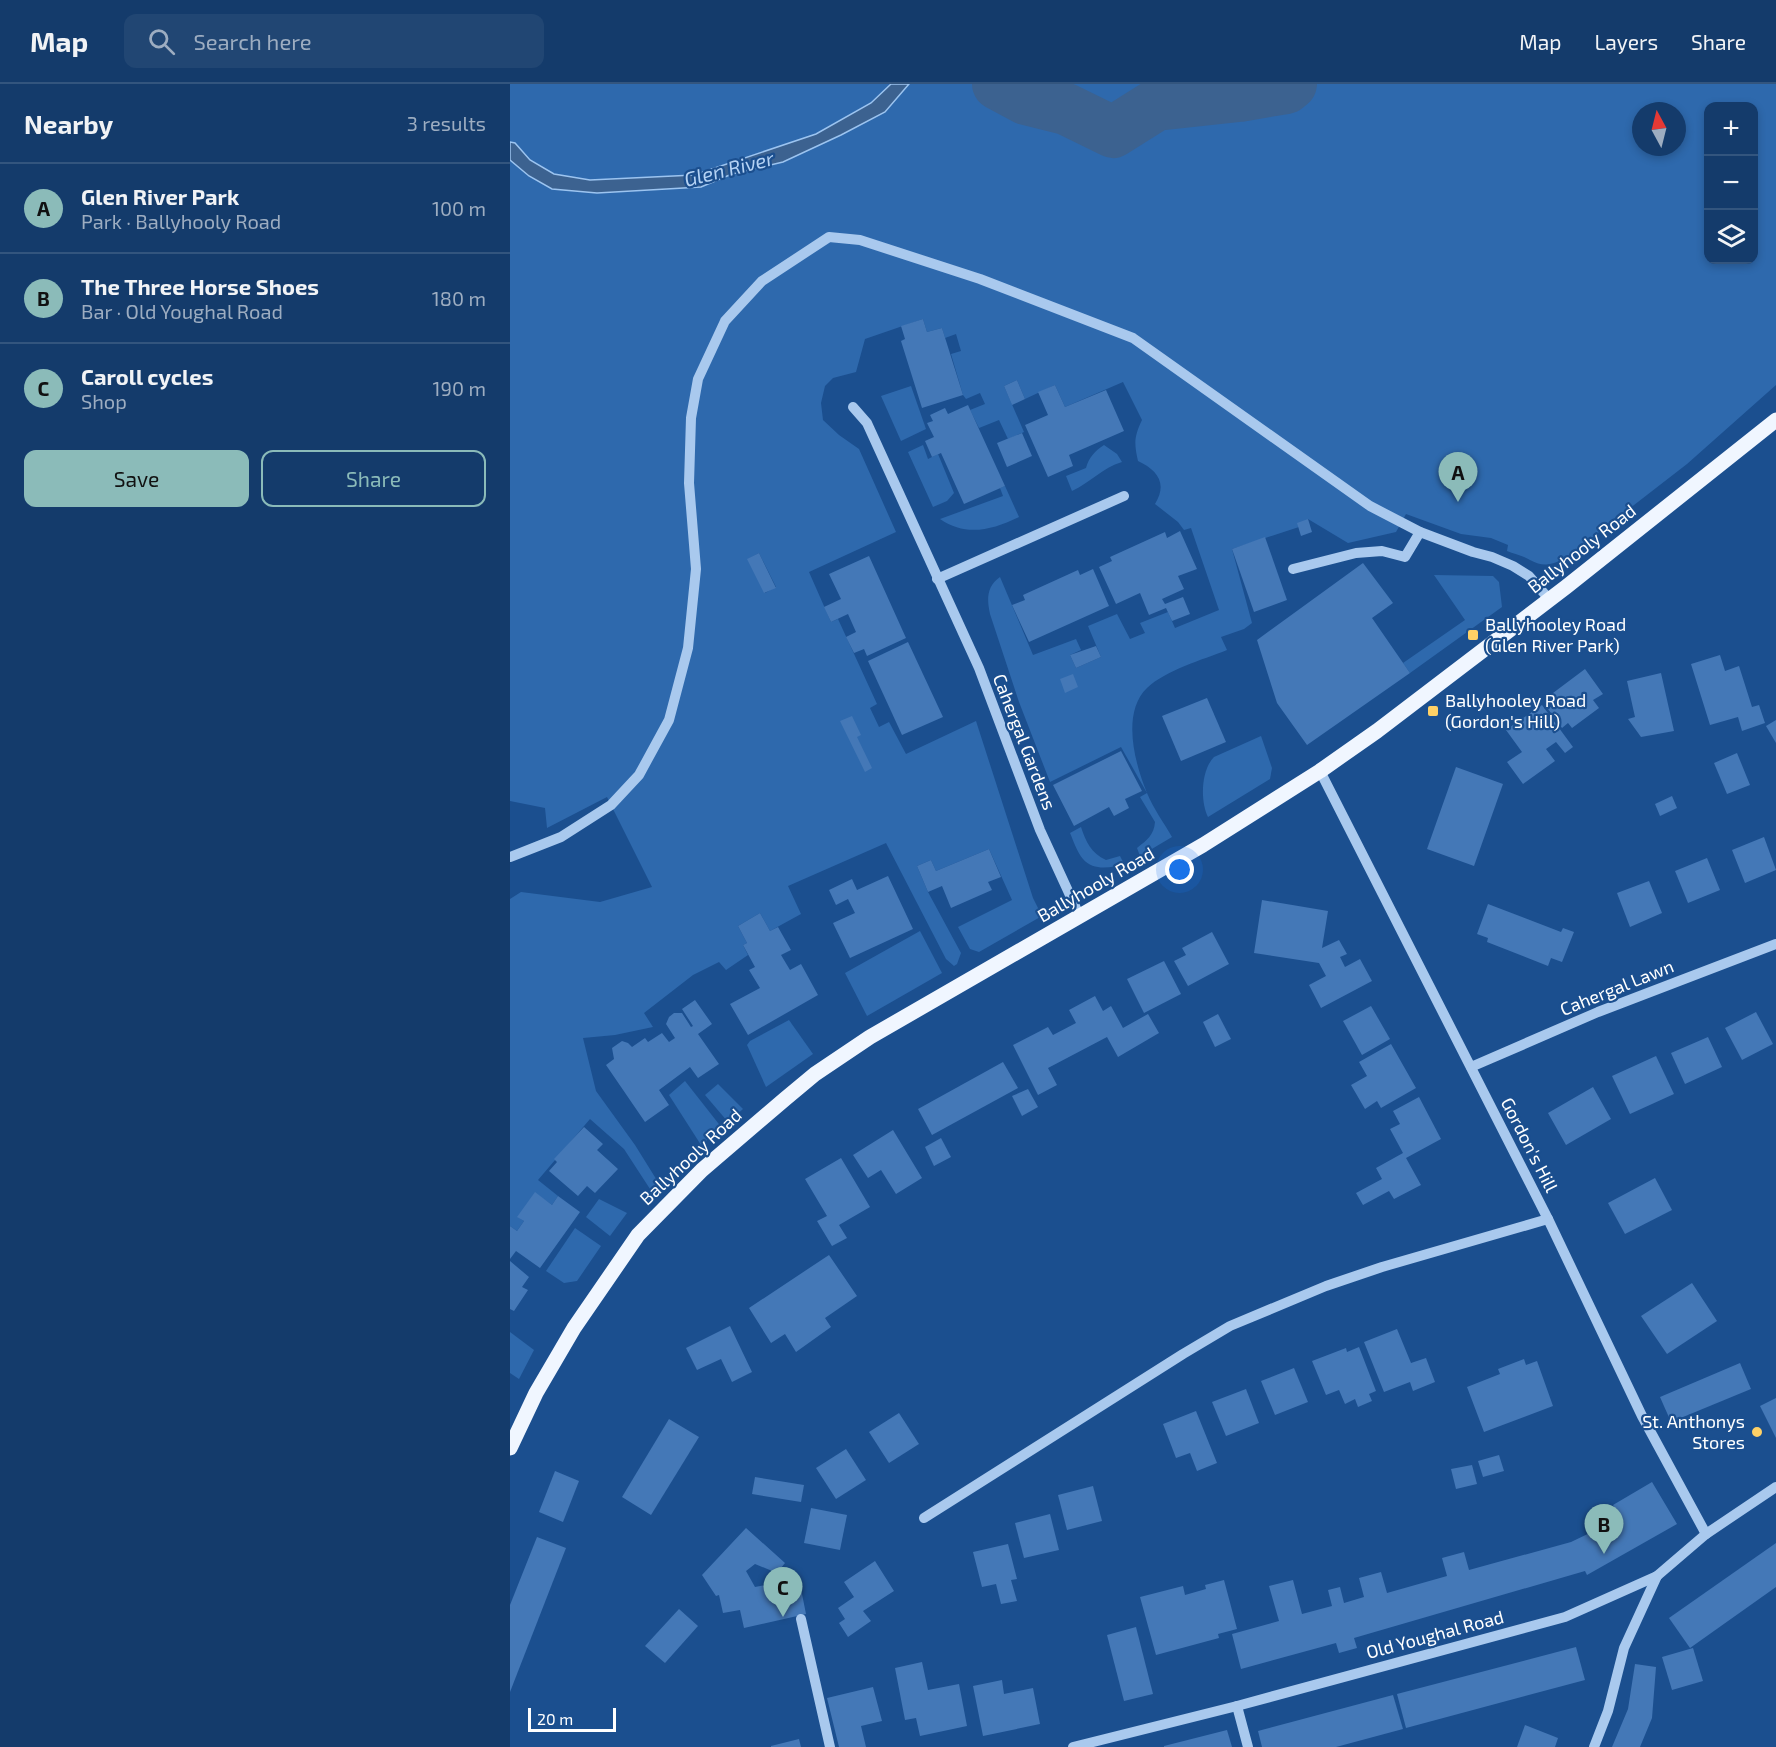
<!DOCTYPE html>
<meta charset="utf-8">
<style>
:root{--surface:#143b6b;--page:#214673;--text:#f1f3f6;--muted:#9dadc1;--line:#33557e;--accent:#8bbbb9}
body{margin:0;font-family:"Exo 2",sans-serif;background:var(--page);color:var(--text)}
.controls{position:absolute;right:18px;top:18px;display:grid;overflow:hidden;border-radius:12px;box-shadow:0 3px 9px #0003}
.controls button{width:54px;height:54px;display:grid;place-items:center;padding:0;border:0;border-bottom:2px solid var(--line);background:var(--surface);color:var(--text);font:30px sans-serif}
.compass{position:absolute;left:1122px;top:18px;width:54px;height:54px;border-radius:50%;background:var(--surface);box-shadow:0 3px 9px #0003;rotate:353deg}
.scale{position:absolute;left:18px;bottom:15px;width:88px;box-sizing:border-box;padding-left:6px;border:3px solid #fff;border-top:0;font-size:16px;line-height:21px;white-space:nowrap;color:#fff;-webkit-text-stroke:4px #1b4f8f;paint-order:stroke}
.you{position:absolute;left:670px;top:786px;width:21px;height:21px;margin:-15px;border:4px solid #fff;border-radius:50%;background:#1a73e8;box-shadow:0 0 0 9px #1a73e833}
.badge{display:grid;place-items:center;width:39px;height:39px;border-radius:50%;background:var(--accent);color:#111;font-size:20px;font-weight:700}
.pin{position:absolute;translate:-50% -50px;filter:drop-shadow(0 2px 3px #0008)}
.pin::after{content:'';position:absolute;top:32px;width:21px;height:18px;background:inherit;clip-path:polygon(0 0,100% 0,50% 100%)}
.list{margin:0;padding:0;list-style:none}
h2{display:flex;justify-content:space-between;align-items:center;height:78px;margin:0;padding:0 24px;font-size:26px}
h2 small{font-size:20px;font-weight:400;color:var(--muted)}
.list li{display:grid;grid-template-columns:39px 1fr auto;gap:18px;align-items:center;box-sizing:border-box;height:90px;padding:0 24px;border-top:2px solid var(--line)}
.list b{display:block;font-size:22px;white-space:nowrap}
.list p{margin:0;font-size:20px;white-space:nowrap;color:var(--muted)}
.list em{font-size:20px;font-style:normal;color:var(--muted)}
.actions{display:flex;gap:12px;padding:18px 24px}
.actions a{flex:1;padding:14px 0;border:2px solid var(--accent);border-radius:12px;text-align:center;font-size:21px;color:var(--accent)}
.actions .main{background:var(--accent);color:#111}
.icon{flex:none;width:33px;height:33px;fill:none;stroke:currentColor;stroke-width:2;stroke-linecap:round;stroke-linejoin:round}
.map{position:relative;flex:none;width:1266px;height:1663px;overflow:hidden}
header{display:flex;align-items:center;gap:36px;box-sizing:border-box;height:84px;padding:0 30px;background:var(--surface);border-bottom:2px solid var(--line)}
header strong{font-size:28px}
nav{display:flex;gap:33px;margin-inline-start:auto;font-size:21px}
.search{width:420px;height:54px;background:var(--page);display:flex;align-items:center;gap:15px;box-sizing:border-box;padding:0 21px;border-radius:12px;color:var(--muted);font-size:22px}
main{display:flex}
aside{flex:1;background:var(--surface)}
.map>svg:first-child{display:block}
</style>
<header>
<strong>Map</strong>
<div class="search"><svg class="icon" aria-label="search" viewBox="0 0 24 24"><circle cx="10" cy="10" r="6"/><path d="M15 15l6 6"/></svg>Search here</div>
<nav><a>Map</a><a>Layers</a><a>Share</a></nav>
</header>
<main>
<aside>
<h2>Nearby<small>3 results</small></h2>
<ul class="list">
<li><span class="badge">A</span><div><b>Glen River Park</b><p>Park · Ballyhooly Road</p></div><em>100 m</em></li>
<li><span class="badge">B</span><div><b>The Three Horse Shoes</b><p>Bar · Old Youghal Road</p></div><em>180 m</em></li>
<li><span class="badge">C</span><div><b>Caroll cycles</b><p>Shop</p></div><em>190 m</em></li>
</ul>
<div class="actions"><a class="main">Save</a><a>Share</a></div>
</aside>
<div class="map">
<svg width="1266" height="1663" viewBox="0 0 1266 1663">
<rect width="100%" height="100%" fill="#1b4f8f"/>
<!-- green -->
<g fill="#2e69ad" fill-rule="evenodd">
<path d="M0 0H1266V301L1177 380 1053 476C1039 481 1033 483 1020 476 1014 472 1004 470 997 467L998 461 981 454 951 450 896 430 886 448 838 459 798 435 789 443 722 465 742 539 734 545 711 553 717 566C692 576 656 586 637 604 611 629 625 680 637 709 643 724 654 739 662 753L630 772 627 764C637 756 644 751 645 738L630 713 637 709 611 663 540 698 509 618 480 530C477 516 476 503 490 493L523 571 566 555 571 566 560 571 566 584 591 573 578 542 607 530 620 555 635 549 630 539 658 528 665 544 709 526 681 444 674 446 668 438 645 420C658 399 647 386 628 377 624 359 624 353 632 336L613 298 555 323 545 301 515 315 507 296 494 302 514 348 498 355 489 336 469 344 460 326 475 320 470 309 456 315 453 311 441 270 451 267 446 250 435 254 432 244 417 248 413 235 355 255 346 288 323 294 315 302 311 319 313 336 329 351 349 365 386 448 299 488 321 538 328 535 367 620 360 624 369 643 379 638 396 670 466 637 523 814 532 832 469 868 460 865 448 843 502 816 479 765 426 787 421 776 407 782 418 808 451 869 447 880 444 882 436 875 376 759 278 802 291 830 260 847 250 829 228 842 237 859 233 861 238 871 216 886 209 878 183 891 134 929 143 943 105 951 73 954 86 1007 125 1061 148 1098 140 1105 114 1065 80 1035 28 1096 48 1112 42 1121 25 1109 8 1133 14 1137 7 1147 0 1142V815L11 808 90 818 142 803 97 713 37 744 35 724 0 717ZM1198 22H1244V176H1198ZM1131 27H1167V63H1131ZM249 469 266 503 255 509 238 475Z"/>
<path d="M401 302 416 345 391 357 371 312Z"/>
<path d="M413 361 418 375 428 370 444 409 437 417 423 423 398 368Z"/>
<path d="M594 361 607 370 612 378C592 384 581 398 562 407L556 392 576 384C579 373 585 367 594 361Z"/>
<path d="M495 402 509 433C482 446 456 453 430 435L493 412 490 404Z"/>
<path d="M924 491 983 492 989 498 992 523 900 589 893 579 955 536Z"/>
<path d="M751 652 762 684 760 695 698 733C690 717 691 686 704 673Z"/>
<path d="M571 743C576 758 581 769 596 776L610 772 614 780C601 784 583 787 573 775 567 768 563 756 560 749Z"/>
<path d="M410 847 432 889 357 932 335 889Z"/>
<path d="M279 936 303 970 256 1003 237 961 240 957Z"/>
<path d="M175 997 212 1044 191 1061 159 1011Z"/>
<path d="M208 1000 233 1025 218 1038 195 1011Z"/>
<path d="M89 1115 117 1129 100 1152 76 1133Z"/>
<path d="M65 1144 91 1162 67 1197 54 1199 36 1187Z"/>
<path d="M0 1248 24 1266 9 1295 0 1289Z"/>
</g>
<!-- water -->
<path fill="#3c6290" stroke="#9cc4f0" stroke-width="1.5" d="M381 0H399L375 28 331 51 273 78 222 90 191 103 87 109 42 105 19 92 0 76V58L5 59 20 76 44 90 80 96 184 91 306 50 361 19Z"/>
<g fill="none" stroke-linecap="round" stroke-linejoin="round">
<!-- river -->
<path stroke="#3c6290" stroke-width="52" d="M488 0 516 15 556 25 603 48 646 21 729 12 776 4 781 0"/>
</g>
<!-- building -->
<g fill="#4478b7">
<path d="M413 235 417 248 432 244 453 311 412 324 391 257 395 255 391 242Z"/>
<path d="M507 296 515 315 502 321 494 302Z"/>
<path d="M545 301 555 323 596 306 614 347 559 371 563 382 538 393 515 341 538 331 528 308Z"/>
<path d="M458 321 495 402 454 420 431 369 422 373 415 357 424 353 417 339 423 337 420 331 435 324 438 330Z"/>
<path d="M512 349 522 372 497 383 487 359Z"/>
<path d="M798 435 802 448 791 452 787 439Z"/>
<path d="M670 447 687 485 668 492 674 505 652 515 655 520 673 513 680 530 662 537 656 524 639 531 630 509 606 520 589 483 602 477 600 473 655 448 657 454Z"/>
<path d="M755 453 777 516 744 528 722 465Z"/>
<path d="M249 469 266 504 254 509 237 475Z"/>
<path d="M359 472 396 554 357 572 354 565 344 569 336 553 346 548 338 530 321 538 314 523 331 515 319 490Z"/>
<path d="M853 479 883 519 862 534 900 589 797 661 767 619 747 556Z"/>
<path d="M583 485 599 522 519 558 502 521 515 516 513 511 568 486 570 491Z"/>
<path d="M398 558 433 633 392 651 358 577Z"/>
<path d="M586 562 591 573 566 584 560 571Z"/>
<path d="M1210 571 1215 587 1229 582 1242 623 1249 621 1255 639 1232 647 1228 633 1200 641 1181 580Z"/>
<path d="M1075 585 1093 610 1083 616 1089 624 1062 644 1058 639 1052 644 1038 625 1045 620 1039 612Z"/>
<path d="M1151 589 1164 647 1131 653 1118 635 1125 633 1117 597Z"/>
<path d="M563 590 568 603 555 609 550 595Z"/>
<path d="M697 614 716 658 671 677 652 632Z"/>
<path d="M1032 621 1063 663 1055 669 1046 658 1036 665 1045 677 1013 700 997 678 1012 668 996 646Z"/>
<path d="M342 632 351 651 347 653 362 684 355 688 330 637Z"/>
<path d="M1266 636V659L1256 642Z"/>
<path d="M611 667 632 707 615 715 619 724 604 732 599 723 564 742 543 701Z"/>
<path d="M1227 669 1240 701 1217 710 1204 679Z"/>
<path d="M946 683 993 700 964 782 917 765Z"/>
<path d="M1162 712 1167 724 1150 732 1145 720Z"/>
<path d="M1254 753 1266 786 1235 799 1222 766Z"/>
<path d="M479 765 491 793 478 798 482 806 441 824 432 802 418 808 407 782 421 776 426 787Z"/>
<path d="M1197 774 1210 806 1178 819 1165 787Z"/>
<path d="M378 792 403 845 340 874 323 839 345 829 338 815 326 821 319 806 342 795 347 806Z"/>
<path d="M1139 797 1152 829 1120 843 1107 809Z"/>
<path d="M752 816 818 827 812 864 829 856 837 870 830 873 835 883 850 875 862 897 811 924 799 901 816 892 809 879 744 869Z"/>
<path d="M978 820 1051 848 1053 844 1064 848 1052 878 1041 874 1038 882 977 858 978 854 967 850Z"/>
<path d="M250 829 260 847 268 843 281 866 271 871 280 886 291 880 308 911 238 951 220 920 250 904 239 886 245 883 233 861 237 859 228 842Z"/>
<path d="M702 848 719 880 678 902 664 877 676 871 672 864Z"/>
<path d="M654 877 671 910 634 929 617 895Z"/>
<path d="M585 912 593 927 601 922 613 944 638 930 649 949 608 973 597 953 538 984 547 1001 528 1011 503 961 538 943 543 951 566 939 559 926Z"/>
<path d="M185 916 202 940 188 950 209 980 188 994 180 983 149 1006 159 1021 135 1038 96 981 104 975 102 964 112 957 118 959 122 963 135 954 138 958 152 949 159 958 165 954 156 940 159 933 164 929H172L181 943 183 942 172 925Z"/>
<path d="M861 922 880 955 852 971 833 937Z"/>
<path d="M1246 928 1263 960 1232 976 1215 944Z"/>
<path d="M708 930 721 955 705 963 693 938Z"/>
<path d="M1198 953 1212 983 1175 1000 1161 969Z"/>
<path d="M881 960 906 1004 871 1024 867 1017 855 1025 841 1001 857 992 849 978Z"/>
<path d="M1146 972 1164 1010 1120 1030 1102 992Z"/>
<path d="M493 978 508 1004 422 1051 408 1025Z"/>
<path d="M1083 1003 1101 1035 1056 1061 1038 1029Z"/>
<path d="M518 1005 528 1023 512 1032 502 1012Z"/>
<path d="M909 1013 931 1055 896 1074 911 1101 884 1115 879 1107 853 1121 846 1109 872 1095 866 1084 893 1069 880 1045 890 1040 883 1027Z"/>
<path d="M74 1043 93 1060 87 1066 108 1085 85 1109 77 1102 68 1112 39 1087 47 1078 44 1075Z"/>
<path d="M383 1046 412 1094 386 1110 371 1086 358 1094 343 1071Z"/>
<path d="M431 1054 441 1073 424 1082 415 1063Z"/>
<path d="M331 1074 360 1123 329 1141 337 1154 322 1162 307 1137 317 1132 295 1095Z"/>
<path d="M1145 1094 1162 1126 1115 1150 1098 1119Z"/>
<path d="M25 1108 42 1121 48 1112 70 1128 30 1184 6 1167 0 1175V1142L7 1147 14 1137 7 1133Z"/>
<path d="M319 1171 347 1212 315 1234 321 1243 286 1268 275 1250 261 1259 239 1224Z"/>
<path d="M0 1177 19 1193 12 1203 18 1206 4 1227 0 1225Z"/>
<path d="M1182 1199 1207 1237 1157 1270 1131 1232Z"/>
<path d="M220 1242 242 1288 222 1298 211 1275 187 1286 176 1264Z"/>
<path d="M887 1245 901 1279 916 1274 925 1298 903 1307 900 1298 874 1308 854 1258Z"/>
<path d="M849 1263 866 1307 859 1310 862 1317 848 1323 845 1315 835 1320 829 1306 816 1311 802 1277 836 1264 837 1268Z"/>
<path d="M1014 1275 1016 1281 1027 1277 1043 1322 974 1348 957 1303 990 1290 988 1285Z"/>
<path d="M1230 1279 1241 1305 1161 1338 1150 1313Z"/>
<path d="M784 1284 798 1318 765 1331 751 1297Z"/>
<path d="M736 1305 749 1339 716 1352 702 1318Z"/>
<path d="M1266 1314V1354L1250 1322Z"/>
<path d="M686 1327 707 1379 687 1387 680 1369 666 1374 653 1340Z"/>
<path d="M389 1329 409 1360 379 1379 359 1348Z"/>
<path d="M159 1335 189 1353 141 1431 112 1413Z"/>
<path d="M336 1365 356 1396 326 1415 306 1384Z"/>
<path d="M989 1371 994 1387 973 1393 968 1377Z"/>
<path d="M962 1381 967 1400 946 1405 941 1385Z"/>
<path d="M45 1387 69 1397 53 1438 29 1428Z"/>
<path d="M245 1393 294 1401 291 1418 242 1410Z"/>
<path d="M1142 1398 1167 1440 1077 1491 1075 1487 844 1554 847 1564 829 1569 826 1559 731 1585 722 1550 769 1537 759 1502 783 1496 792 1530 822 1522 818 1506 830 1503 834 1519 854 1513 849 1494 871 1488 877 1509 937 1492 932 1474 954 1468 959 1486 1061 1458 1111 1434 1103 1421Z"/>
<path d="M583 1402 592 1437 557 1446 548 1411Z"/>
<path d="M301 1424 337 1431 330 1466 294 1459Z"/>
<path d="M540 1430 549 1466 514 1474 505 1439Z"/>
<path d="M236 1444 275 1479 267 1489 245 1480 236 1487 245 1503 289 1495 296 1530 234 1544 230 1526 213 1529 209 1511 206 1512 192 1491Z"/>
<path d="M27 1453 56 1464 0 1608V1521Z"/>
<path d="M1266 1459V1503L1180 1564 1159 1534Z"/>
<path d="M498 1460 507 1495 501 1496 507 1517 491 1520 486 1500 472 1503 463 1468Z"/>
<path d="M365 1477 384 1507 353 1527 361 1537 338 1553 329 1539 335 1535 328 1524 344 1513 334 1498Z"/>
<path d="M714 1496 727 1545 708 1550 709 1554 646 1571 630 1513 673 1502 675 1511 696 1505 695 1501Z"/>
<path d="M169 1525 188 1542 155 1579 135 1562Z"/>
<path d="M626 1543 643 1610 614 1617 597 1551Z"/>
<path d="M1066 1563 1075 1596 896 1644 887 1610Z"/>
<path d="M1183 1564 1193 1597 1162 1606 1152 1573Z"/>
<path d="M412 1578 418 1606 449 1600 457 1642 410 1652 406 1634 395 1636 385 1584Z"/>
<path d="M1125 1580 1146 1583 1142 1634 1130 1663H1102L1118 1625Z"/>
<path d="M492 1596 494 1610 523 1604 530 1640 473 1652 463 1602Z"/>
<path d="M363 1603 372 1637 351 1642 356 1663H329L317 1614Z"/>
<path d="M883 1611 893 1645 826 1663H752L748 1647Z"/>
<path d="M1015 1641 1048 1654 1045 1663H1007Z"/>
<path d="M717 1646 722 1663H654V1662Z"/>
<path d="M289 1655 291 1663H261V1662Z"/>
</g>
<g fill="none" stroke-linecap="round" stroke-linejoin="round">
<!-- minor -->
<g stroke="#a9c9ee" stroke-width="10">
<path d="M343 323 357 339 469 584 530 746 570 833"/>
<path d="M783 485 846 469 872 467 895 473 910 448"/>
<path d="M427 495 614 412"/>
<path d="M810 687 1038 1135 1132 1332 1196 1450"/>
<path d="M0 773 51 753 101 721 129 691 159 636 178 564 186 485 179 399 181 334 188 295 215 237 252 197 319 153 350 156 470 195 623 254 860 422 910 448 963 468 982 473 1003 482 1019 492 1039 515"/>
<path d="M961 983 1088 928 1266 860"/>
<path d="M414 1434 673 1270 720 1242 816 1202 872 1183 1038 1135"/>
<path d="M291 1535 320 1663"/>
<path d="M727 1622 738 1663"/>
<path d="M563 1663 727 1622 1055 1533 1147 1492 1196 1450 1266 1403"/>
<path d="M1084 1663 1098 1627 1114 1564 1147 1492"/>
</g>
<!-- major -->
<path stroke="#f0f6ff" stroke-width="15" d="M0 1364 26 1309 64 1244 128 1151 192 1086 275 1015 305 990 360 953 693 761 810 687 867 647 1056 503 1266 336"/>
</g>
<!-- markers -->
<g fill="#ffd166" stroke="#1b4f8f" stroke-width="2">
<rect x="957" y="545" width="12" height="12" rx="3"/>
<rect x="917" y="621" width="12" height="12" rx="3"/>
<circle cx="1247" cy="1348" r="6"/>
</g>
<g text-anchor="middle" stroke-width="4.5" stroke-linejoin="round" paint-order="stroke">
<!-- street labels -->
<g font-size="18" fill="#fff" stroke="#1b4f8f">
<text transform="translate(1072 465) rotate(-38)" y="6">Ballyhooly Road</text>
<text transform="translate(514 658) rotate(69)" y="6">Cahergal Gardens</text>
<text transform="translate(586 801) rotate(-30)" y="6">Ballyhooly Road</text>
<text transform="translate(1107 904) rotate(-22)" y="6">Cahergal Lawn</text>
<text transform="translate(1019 1061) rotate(63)" y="6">Gordon's Hill</text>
<text transform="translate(181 1073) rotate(-43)" y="6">Ballyhooly Road</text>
<text transform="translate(925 1551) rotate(-15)" y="6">Old Youghal Road</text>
</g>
<!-- poi labels -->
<g font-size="18" fill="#fff" stroke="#1b4f8f" text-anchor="start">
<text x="975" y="547">Ballyhooley Road<tspan x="975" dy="21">(Glen River Park)</tspan></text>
<text x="935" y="623">Ballyhooley Road<tspan x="935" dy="21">(Gordon's Hill)</tspan></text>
<text x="1235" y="1344" text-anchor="end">St. Anthonys<tspan x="1235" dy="21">Stores</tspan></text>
</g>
<!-- water labels -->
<g font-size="20" font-style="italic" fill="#b5d3f5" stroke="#1b4f8f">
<text transform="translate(219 85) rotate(-14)" y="7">Glen River</text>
</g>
</g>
</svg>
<div class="controls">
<button>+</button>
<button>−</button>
<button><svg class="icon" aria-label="layers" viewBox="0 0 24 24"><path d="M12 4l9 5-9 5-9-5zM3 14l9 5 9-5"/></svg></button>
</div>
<svg class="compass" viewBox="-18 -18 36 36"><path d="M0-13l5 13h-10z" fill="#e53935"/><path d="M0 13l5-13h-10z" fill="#9dadc1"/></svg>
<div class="scale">20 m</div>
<div class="you"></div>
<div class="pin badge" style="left:948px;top:418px">A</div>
<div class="pin badge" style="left:1094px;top:1470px">B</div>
<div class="pin badge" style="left:273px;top:1533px">C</div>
</div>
</main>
